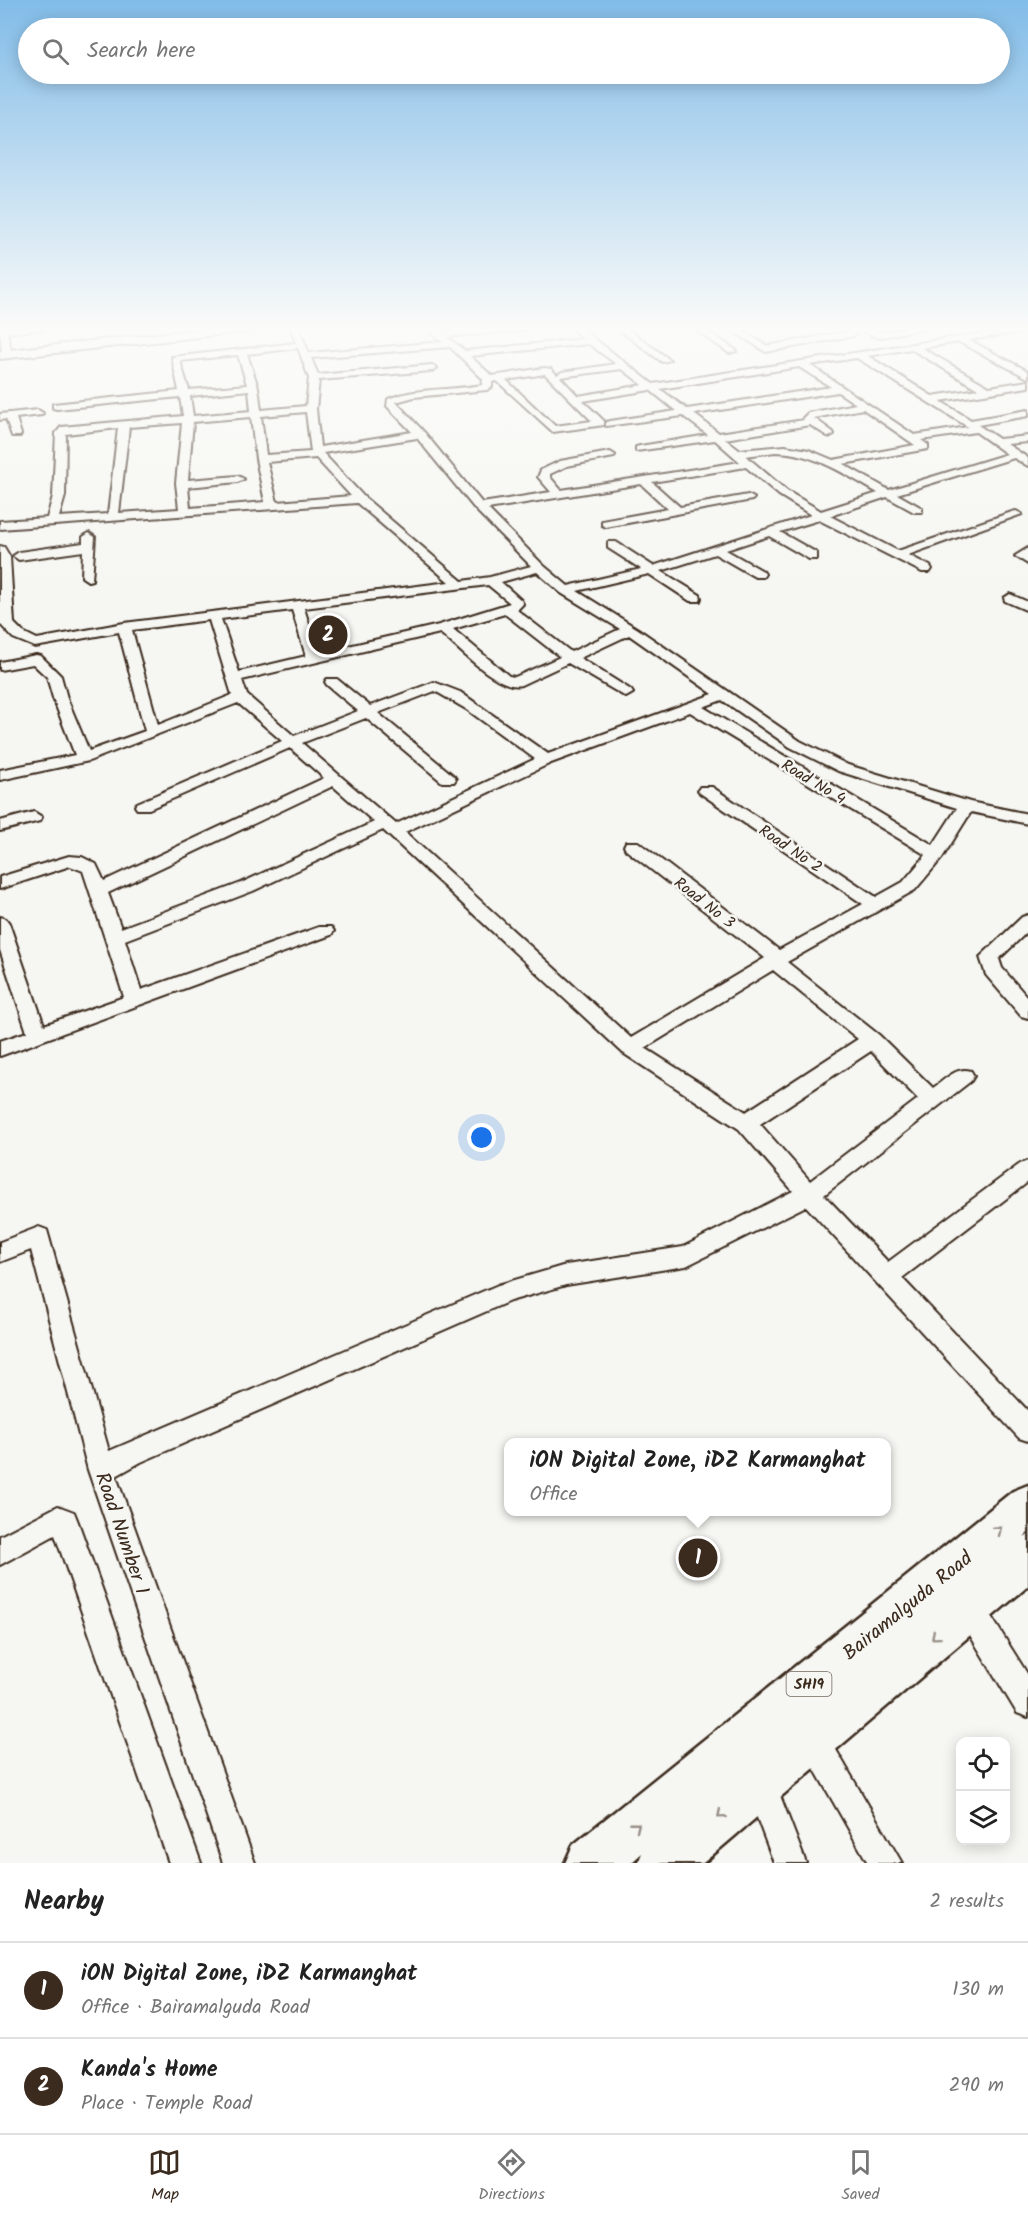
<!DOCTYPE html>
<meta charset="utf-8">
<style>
:root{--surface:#fff;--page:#f6f6f6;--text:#222;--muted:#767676;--line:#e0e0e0;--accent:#3b2a1e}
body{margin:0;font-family:Kalam,sans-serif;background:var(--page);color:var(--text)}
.controls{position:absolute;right:18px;bottom:18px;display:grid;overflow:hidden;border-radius:12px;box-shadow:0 3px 15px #0003}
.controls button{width:54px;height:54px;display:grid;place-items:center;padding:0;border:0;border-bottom:2px solid var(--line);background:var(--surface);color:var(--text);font:30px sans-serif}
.you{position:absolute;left:482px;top:1138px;width:21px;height:21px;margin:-15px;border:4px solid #fff;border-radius:50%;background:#1a73e8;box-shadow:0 0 0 9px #1a73e833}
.badge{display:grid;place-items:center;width:39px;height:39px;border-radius:50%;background:var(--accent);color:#fff;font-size:20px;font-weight:700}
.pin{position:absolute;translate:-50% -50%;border:3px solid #fff;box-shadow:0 2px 6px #0006}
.popup{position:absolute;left:504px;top:1438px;width:387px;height:78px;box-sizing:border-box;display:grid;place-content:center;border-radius:12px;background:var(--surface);filter:drop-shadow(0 2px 4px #0005);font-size:20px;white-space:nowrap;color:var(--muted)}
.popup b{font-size:22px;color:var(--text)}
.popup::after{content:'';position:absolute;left:50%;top:100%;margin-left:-12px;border:12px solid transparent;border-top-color:var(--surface)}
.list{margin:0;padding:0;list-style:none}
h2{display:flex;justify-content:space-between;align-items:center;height:78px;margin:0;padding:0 24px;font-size:26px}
h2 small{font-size:20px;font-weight:400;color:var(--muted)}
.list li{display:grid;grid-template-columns:39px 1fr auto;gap:18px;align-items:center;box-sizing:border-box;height:96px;padding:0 24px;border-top:2px solid var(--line)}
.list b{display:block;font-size:22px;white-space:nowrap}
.list p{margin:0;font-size:20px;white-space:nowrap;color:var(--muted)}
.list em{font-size:20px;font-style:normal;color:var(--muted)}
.icon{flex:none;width:33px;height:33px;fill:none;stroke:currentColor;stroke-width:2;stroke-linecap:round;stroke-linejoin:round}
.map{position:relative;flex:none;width:1028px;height:1863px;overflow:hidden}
.search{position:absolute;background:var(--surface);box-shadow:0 3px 15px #0003;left:18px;right:18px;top:18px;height:66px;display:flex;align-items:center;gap:15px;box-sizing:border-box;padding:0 21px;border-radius:33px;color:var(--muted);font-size:22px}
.sheet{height:270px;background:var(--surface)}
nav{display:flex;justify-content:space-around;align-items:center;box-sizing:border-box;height:84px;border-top:2px solid var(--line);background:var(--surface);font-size:16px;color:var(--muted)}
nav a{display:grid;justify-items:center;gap:3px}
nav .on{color:var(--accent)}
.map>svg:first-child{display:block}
</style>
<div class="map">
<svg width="1028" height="1863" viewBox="0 0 1028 1863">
<rect width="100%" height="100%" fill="#f6f6f2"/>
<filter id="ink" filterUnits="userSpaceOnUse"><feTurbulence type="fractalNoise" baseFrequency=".0167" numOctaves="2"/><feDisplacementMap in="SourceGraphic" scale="12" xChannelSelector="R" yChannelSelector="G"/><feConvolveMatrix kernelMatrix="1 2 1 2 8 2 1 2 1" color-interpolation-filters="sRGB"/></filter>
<g filter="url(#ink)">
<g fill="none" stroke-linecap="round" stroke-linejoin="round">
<defs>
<g id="minor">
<path d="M0 326 6 328 47 326 43 329 7 333 12 354 7 357 2 354Z"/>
<path d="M290 326H298L309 353 443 342 435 337 428 326H436L440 332 504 326H536L532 329 447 337 465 351 583 339 569 326H578L653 384 1028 326V331L969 340 1028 371V378L959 342 922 348 989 387 1028 381V387L940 401 971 420 1028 410V416L978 425 999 439 1028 436V442L1007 444 1028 458V466L1014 458 897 494 922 508V512H914L887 497 830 516 898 551 1012 512 1016 511 1022 514 908 555 930 566 932 569 930 572H922L819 520 780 532 817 553V559H809L769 536 726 550 763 571 765 574 763 577H755L715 554 661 571 700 595 701 598 700 601H690L649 574 577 591 638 629 800 741 848 765 970 802 1028 814V824L971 812 942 858 915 890 787 962 879 1035 933 1088C945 1080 956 1066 971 1071L974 1076 971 1081 824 1195 888 1262 1020 1164 1028 1161V1182L902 1278 1028 1411V1441L1019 1438 806 1206 686 1266 566 1285 510 1301 141 1462 116 1476 255 1863H223L88 1470 31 1250 0 1262V1242L39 1227 47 1230 109 1451 498 1285 566 1265 683 1247 793 1191 739 1129 623 1053 383 830 253 891 125 940 141 990 319 927H331L334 931 331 935 0 1056V1041L27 1032 0 950V917L6 919 9 923 44 1025 124 997 83 871 70 866 0 889V877L69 856 82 857 96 864 104 881 324 778 290 748 149 809H137L135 806 137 803 282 741 238 703 89 761 0 780V770L75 755 53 698 47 677 33 664 0 670V662L36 655 41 656 61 676 67 698 89 751 145 731 119 632 35 647 13 638 0 624V546L4 547 10 557 14 623 23 632 37 639 124 623 449 582 357 503 0 529V521L47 518 53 496 56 433 61 427 183 416 180 397 57 409 53 408V404L179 391 172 357 296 343ZM589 344 616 364 562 372 557 375 551 369 544 368 492 376 470 356ZM450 347 483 379 482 385C450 391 418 387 388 399L387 406 412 432 320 447 316 409 319 380 432 371 437 368 432 365 318 375 311 358ZM298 348 309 378 306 406 261 410 258 387 247 354ZM911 349 978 389 932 396 868 356ZM238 355 247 385 189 390 180 361ZM857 358 965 425 968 427 914 435 810 365ZM799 367 831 387 687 409 660 389ZM622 369 643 385 578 396 560 377ZM545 374 592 421 555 426 506 380ZM497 381 553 432 604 425V421L583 401 650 390 676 411 610 421 606 422V426L683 416 708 435 640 446 636 447V451L715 440 740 462 561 490 550 477V474L567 466 614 457 615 455 610 452 560 461 541 470 538 477 551 492 482 503 424 432 396 402 414 397 487 390 492 387V382ZM249 390 251 411 193 416 190 396ZM838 392 856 404 808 413 803 418 804 420 719 433 694 414ZM863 409 915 445 833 460 809 450 785 446 739 450 725 439 810 425 829 437 834 434 833 432 814 418ZM306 412 311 452 266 455 261 416ZM251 417 256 459 265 502 190 508 188 487 238 482 244 479 238 476 188 480 193 422ZM182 423 176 483 179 509 119 513 129 427ZM118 428 108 514 59 517 65 496 66 434ZM976 432 1007 454 889 490 843 464 928 449V445L921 440ZM417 438 475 509 531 566 490 577 462 581 364 497 323 453ZM775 452C813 452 846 475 878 493L821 511 787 491 746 456ZM316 458 351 496 277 502 267 462ZM746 467 779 495 811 515 653 566 616 542H608V548L641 569 568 586 543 565 488 509 641 484 668 509 602 521V525L606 527 752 500 754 498 748 495 680 507 652 482ZM537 572 561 593 620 629 571 652 517 610 523 604 521 600 501 582ZM488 585 510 603 439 625 318 653 304 608ZM292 610 306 656 239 672 221 619ZM505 614 560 657 515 677 509 676 453 629ZM209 620 232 695 158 725 132 630ZM440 633C458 647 498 691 521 685L568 663 626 697 633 693 631 690 580 658 629 635 713 694 548 754 460 692 434 682 370 706 337 679H327L325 682 327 685 358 711 294 736 247 695 242 680ZM435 691 466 709 535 759 396 824 302 743 366 718 442 782H454L456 779 454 776 378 713ZM722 700 790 747 838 771 957 808 933 845 703 707ZM690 712 926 855 903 882 876 897 712 787H700L698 790 700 793 863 904 779 950 638 842H626L624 846 626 850 765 958 631 1038 405 832 551 763ZM333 786 374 822 241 883 121 928 108 893ZM773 970 858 1039 746 1112 645 1048ZM871 1051 918 1099 810 1181 760 1124Z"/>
<path d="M614 326H624L670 360 662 362Z"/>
<path d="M690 326H700L737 351 729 353Z"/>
<path d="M725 326H735L767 346 849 331 843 326H865L879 332 924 326V328L878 338 859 330 853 336 766 352Z"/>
<path d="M38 410 43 413 42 415 16 418 21 434 20 436H12L6 419 0 420V414Z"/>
<path d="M89 533 95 537 92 580 88 581 82 577 83 551 19 560 13 556 19 552 83 543V537Z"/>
<path d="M1028 548V564L1015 556Z"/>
<path d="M1010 594 1028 602V611L1005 601 1004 598Z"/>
<path d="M34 812 42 817 40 821 0 831V821Z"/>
<path d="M1028 915V931L999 959 1002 968 1028 998V1018L1021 1016 986 975 980 957 1022 917Z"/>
<path d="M58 1506 74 1512 78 1522 201 1863H169L55 1535 0 1565V1536Z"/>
<path d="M969 1593 979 1597 1028 1675V1717L1017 1713 959 1617 955 1607 959 1597Z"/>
<path d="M813 1725 824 1729 902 1863H868L798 1740 802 1729Z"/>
<path d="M760 1767 771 1772 806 1863H774L744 1783 749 1772Z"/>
</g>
<path id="secondary" d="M229 326H269L263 330 0 359V351Z"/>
<path id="primary" d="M1028 1485V1533L1024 1537 1028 1535V1586L703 1863H638L642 1853 631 1863H565L573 1845 1013 1491Z"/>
</defs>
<!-- minor casing -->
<use href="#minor" stroke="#3b2a1e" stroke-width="4"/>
<!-- secondary casing -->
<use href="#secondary" stroke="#3b2a1e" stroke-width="4"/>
<!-- primary casing -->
<use href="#primary" stroke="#3b2a1e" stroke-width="5"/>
<!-- minor -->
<use href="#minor" fill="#f6f6f2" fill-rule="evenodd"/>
<!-- secondary -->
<use href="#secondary" fill="#f6f6f2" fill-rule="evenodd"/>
<!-- primary -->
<use href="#primary" fill="#f6f6f2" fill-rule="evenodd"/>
</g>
<!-- one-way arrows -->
<defs><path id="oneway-chevron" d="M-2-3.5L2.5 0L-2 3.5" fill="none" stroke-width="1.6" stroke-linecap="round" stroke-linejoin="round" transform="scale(1.5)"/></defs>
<g stroke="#989088">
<use href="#oneway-chevron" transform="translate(998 1530) rotate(-39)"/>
<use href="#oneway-chevron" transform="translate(935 1636) rotate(140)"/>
<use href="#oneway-chevron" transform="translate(721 1815) rotate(140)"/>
<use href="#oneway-chevron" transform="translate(636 1826) rotate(-39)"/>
</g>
</g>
<!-- sky -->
<linearGradient id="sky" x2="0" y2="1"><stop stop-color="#81bce8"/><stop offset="0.56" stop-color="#fbfbf9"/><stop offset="1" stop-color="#fbfbf9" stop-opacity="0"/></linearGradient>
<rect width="1028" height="587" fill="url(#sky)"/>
<g text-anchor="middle" stroke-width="5" stroke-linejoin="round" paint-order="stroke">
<!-- shield labels -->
<rect fill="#f6f6f2" stroke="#73675e" stroke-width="1.5" x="786.5" y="1672" width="45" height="24" rx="4.5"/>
<g font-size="15" font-weight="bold" fill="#3b2a1e">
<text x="809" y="1689">SH19</text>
</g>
<!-- street labels -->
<g font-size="16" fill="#3b2a1e" stroke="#f6f6f2">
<text transform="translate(814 781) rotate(31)" y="6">Road No 4</text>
<text transform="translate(791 848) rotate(34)" y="6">Road No 2</text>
<text transform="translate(705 902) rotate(38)" y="6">Road No 3</text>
</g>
<!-- near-street labels -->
<g font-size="20" fill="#3b2a1e" stroke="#f6f6f2">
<text transform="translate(123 1533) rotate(71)" y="7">Road Number 1</text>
<text transform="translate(907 1605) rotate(-39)" y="7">Bairamalguda Road</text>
</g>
</g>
</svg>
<div class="controls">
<button><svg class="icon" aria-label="locate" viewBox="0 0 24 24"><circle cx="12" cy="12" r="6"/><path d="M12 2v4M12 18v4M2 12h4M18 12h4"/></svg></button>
<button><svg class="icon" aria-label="layers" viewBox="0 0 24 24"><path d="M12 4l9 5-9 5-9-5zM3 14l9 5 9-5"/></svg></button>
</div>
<div class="you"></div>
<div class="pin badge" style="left:698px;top:1558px">1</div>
<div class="popup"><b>iON Digital Zone, iDZ Karmanghat</b>Office</div>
<div class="pin badge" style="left:328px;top:635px">2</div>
<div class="search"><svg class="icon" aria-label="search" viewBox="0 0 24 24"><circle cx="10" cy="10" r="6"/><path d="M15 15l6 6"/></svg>Search here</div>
</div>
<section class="sheet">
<h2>Nearby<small>2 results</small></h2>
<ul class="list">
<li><span class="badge">1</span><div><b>iON Digital Zone, iDZ Karmanghat</b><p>Office · Bairamalguda Road</p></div><em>130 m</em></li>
<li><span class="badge">2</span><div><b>Kanda's Home</b><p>Place · Temple Road</p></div><em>290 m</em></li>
</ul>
</section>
<nav>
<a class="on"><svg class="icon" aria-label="map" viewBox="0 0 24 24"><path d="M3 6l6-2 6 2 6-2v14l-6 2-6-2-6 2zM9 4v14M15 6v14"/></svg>Map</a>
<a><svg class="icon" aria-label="directions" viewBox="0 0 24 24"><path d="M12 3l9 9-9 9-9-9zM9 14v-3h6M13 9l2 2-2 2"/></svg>Directions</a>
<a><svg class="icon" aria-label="saved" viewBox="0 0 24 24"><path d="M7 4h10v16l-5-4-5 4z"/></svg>Saved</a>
</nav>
